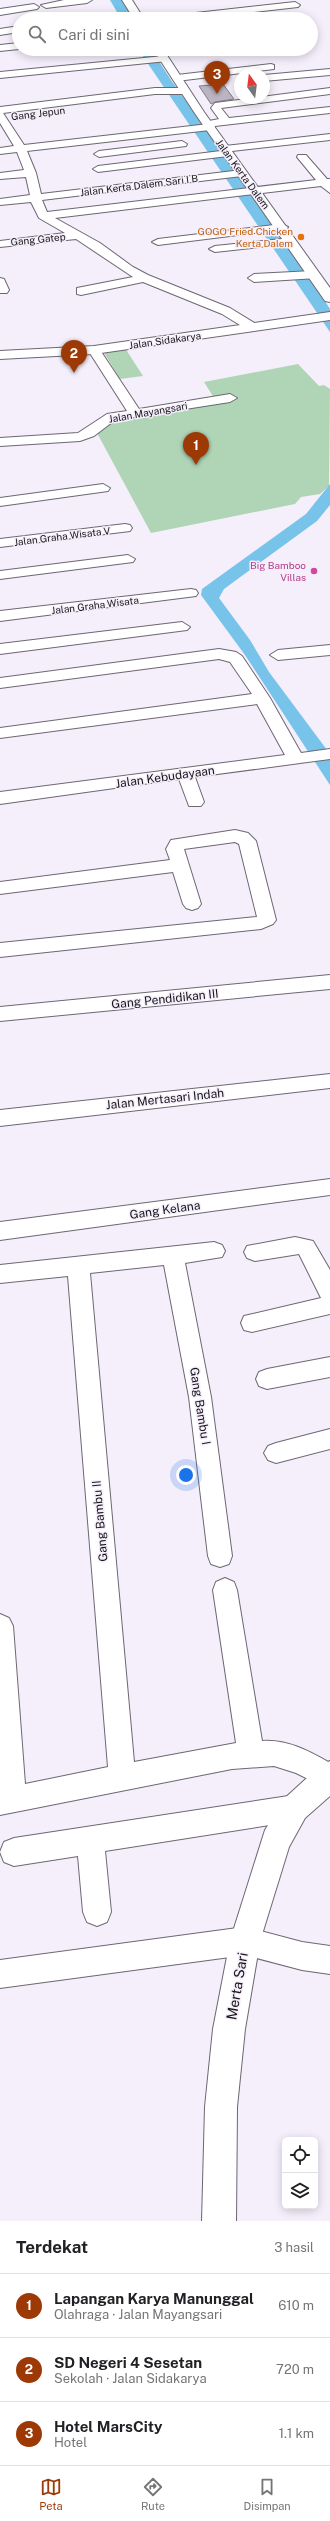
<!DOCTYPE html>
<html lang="id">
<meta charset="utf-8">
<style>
:root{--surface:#fff;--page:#f6f6f6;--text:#202124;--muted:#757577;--line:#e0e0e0;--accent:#9d3904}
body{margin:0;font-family:"Public Sans",sans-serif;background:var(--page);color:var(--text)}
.controls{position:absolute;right:12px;bottom:12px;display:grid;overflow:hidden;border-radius:6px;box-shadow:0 2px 10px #0003}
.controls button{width:36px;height:36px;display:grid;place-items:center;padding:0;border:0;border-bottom:1px solid var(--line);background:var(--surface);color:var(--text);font:20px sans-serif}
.compass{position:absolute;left:234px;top:68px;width:36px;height:36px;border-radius:50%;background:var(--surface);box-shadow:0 2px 10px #0003;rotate:346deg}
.you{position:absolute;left:186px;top:1475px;width:14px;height:14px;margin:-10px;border:3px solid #fff;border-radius:50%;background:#1a73e8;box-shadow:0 0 0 6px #1a73e833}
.badge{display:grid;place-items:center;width:26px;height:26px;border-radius:50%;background:var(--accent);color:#fff;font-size:13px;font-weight:700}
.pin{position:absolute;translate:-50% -33px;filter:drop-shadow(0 1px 2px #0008)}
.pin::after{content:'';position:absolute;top:21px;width:14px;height:12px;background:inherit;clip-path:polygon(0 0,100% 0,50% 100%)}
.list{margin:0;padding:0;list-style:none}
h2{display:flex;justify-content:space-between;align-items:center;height:52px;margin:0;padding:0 16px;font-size:17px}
h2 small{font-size:13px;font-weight:400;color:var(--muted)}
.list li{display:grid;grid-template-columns:26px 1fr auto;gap:12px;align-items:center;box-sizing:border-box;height:64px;padding:0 16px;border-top:1px solid var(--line)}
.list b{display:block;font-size:15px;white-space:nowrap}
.list p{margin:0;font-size:13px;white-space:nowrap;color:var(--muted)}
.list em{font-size:13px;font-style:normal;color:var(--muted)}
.icon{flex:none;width:22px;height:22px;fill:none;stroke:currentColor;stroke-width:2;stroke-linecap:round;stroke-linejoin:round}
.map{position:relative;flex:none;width:330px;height:2221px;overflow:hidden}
.search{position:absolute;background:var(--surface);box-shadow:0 2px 10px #0003;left:12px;right:12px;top:12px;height:44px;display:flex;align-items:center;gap:10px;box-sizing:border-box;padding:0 14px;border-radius:22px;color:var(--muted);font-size:15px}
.sheet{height:244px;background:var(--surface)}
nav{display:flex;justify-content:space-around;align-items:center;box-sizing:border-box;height:56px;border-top:1px solid var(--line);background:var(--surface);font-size:11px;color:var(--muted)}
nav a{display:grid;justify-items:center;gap:2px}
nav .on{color:var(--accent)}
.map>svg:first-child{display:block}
</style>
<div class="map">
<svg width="330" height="2221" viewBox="0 0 330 2221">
<rect width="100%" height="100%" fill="#f5eefb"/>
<!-- green -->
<g fill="#b0d5b6">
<path d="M125 348 143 376 120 379 103 351Z"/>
<path d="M298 364 319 386 324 385 330 389 329 486 320 494 301 497 295 504 151 533 97 433 103 422 216 401 204 382Z"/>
</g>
<!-- water -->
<g fill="#77c3ea">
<path d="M110 0H123L133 19H121Z"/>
<path d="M138 49H151L171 80 301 263 330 309V332Z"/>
<path d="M330 484V505L317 521 224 589 219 598 250 640 269 672 330 754V785L245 655 201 595 202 589 306 514Z"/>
</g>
<!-- building -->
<path fill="#bbb4c1" stroke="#837c89" d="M223 84 234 99 215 102 211 104 199 86Z"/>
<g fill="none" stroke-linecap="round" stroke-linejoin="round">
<defs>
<g id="street">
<path d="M64 0H92L87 3 46 8 41 5Z"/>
<path d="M295 2 300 5 298 7 194 19H164L169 16Z"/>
<path d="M34 4 39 7 37 9 0 15V9Z"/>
<path d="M19 26V32L0 35V29Z"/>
<path d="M19 43V49L0 51V45Z"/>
<path d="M164 56 169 59 167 61 0 78V72Z"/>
<path d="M271 64 274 65V69L177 81 172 78 177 75Z"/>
<path d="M330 69V75L264 81V75Z"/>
<path d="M155 88H185L190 91 185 94H155L3 113 24 145 209 124V121L219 119 211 108 215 103 330 88V94L221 108 229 118 330 107V113L215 126 214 129 210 130 27 151 36 173 41 194 242 170 247 173 242 176 42 200 47 212 316 180 297 157 298 155H306L327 179H330V193L321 186 55 218 100 243 133 267 148 275 230 308 256 324 258 327 256 330H248L222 314 143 282 81 295 77 294V288L133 277 76 239 0 247V241L65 233 39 218 31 202 0 205V199L30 195 26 177 0 179V173L24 170 17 152 0 154V148L14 146 0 123V107Z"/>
<path d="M330 134V140L232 151V155L228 156 98 172 93 169 98 166 221 151V147L225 146Z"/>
<path d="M182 141 187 144 186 146 99 157 94 154 99 151Z"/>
<path d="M282 224 288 227 286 229 158 245 152 242 158 239Z"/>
<path d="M291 238 295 239V243L215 252 209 249 215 246Z"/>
<path d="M313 271 319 275 317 278 254 282 248 278 254 274Z"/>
<path d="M0 278 4 279 9 290 7 293H0Z"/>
<path d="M94 346 98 347 139 409 230 394 237 398 230 402 115 420 94 436 80 441 0 446V438L78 433 107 414 127 411 88 350Z"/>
<path d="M103 484 110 488 108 491 0 506V498Z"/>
<path d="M125 524 130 525 132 528 130 531 0 547V539Z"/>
<path d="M128 555 135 559 133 562 0 579V571Z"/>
<path d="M191 589 196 590 198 593 196 596 0 621V611Z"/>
<path d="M182 622 190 627 187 630 0 654V644Z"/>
<path d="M330 645V655L278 660 270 655 278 650Z"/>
<path d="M219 649 236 652 242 656 270 698 301 753 330 749V759L195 777 204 802 201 806H189L179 779 0 804V792L285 755 257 704 0 738V728L252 694 230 662 219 659 0 688V678Z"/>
<path d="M235 830 248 833 256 841 276 920 273 924 261 929 0 957V943L257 917 239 844 235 842 184 849 201 904 198 908 192 910 186 908 183 904 173 872 0 894V882L170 860 166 849 171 840Z"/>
<path d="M330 975V989L0 1021V1007Z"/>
<path d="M330 1074V1088L0 1126V1110Z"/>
<path d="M330 1179V1195L0 1240V1222Z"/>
<path d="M295 1237 313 1241 330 1270V1314L252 1332 244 1330 241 1323 244 1316 321 1298 299 1254 255 1261 247 1258 244 1252 247 1246Z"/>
<path d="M214 1242 222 1245 225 1251 222 1257 185 1263 211 1397 232 1556 229 1564 220 1567 211 1564 208 1556 189 1397 164 1265 90 1273 134 1762 236 1743 213 1590 216 1582 225 1578 234 1582 237 1590 262 1741C287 1739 309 1751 330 1763V1790L296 1773 274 1766 232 1769 0 1815V1614L9 1618 13 1626 25 1784 108 1767 68 1276 0 1283V1265Z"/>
<path d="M330 1357V1377L267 1389 259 1386 256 1379 259 1372 267 1369Z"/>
<path d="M330 1429V1449L276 1463 268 1460 264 1453 268 1446 276 1443Z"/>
<path d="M295 1795 304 1799 308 1808 304 1817 295 1821 105 1851 111 1912 107 1922 97 1926 87 1922 83 1912 78 1856 14 1866 4 1862 0 1852 4 1842 14 1838Z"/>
<path d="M245 1927 302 1942 330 1946V1974L302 1970 245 1955 0 1988V1960Z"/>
</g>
<g id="secondary">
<path d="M122 0H132L144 19H134Z"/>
<path d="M153 49H163L204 112 330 288V302L325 301 194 112Z"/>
<path d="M330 312V320L94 354 0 359V351L94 346Z"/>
<path d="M330 1761V1796L305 1818 289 1847 260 1941 245 2029 237 2107 236 2221H202L205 2107 213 2029 230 1941 265 1830 285 1798 320 1766Z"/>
</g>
</defs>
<!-- street casing -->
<use href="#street" stroke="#6d6772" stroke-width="2"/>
<!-- secondary casing -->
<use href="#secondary" stroke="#6d6772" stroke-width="2"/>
<!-- street -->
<use href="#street" fill="#fff" fill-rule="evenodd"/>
<!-- secondary -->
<use href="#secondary" fill="#fff" fill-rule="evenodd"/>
</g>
<!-- markers -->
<circle fill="#e8710a" stroke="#f5eefb" stroke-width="1.5" cx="301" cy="237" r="4"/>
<circle fill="#d1479c" stroke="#f5eefb" stroke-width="1.5" cx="314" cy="571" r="4"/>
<g text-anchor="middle" stroke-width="3" stroke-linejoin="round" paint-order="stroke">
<!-- far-street labels -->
<g font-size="10" fill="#171519" stroke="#f5eefb">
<text transform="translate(38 113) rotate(-7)" y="4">Gang Jepun</text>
<text transform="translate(243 174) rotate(54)" y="4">Jalan Kerta Dalem</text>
<text transform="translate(139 185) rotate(-7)" y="4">Jalan Kerta Dalem Sari I B</text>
<text transform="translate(38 239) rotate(-6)" y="4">Gang Gatep</text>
<text transform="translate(165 340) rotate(-8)" y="4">Jalan Sidakarya</text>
<text transform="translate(148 412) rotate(-10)" y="4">Jalan Mayangsari</text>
<text transform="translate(62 536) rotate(-7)" y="4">Jalan Graha Wisata V</text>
<text transform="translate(95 605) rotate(-7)" y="4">Jalan Graha Wisata</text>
</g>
<!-- far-food labels -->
<g font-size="10" fill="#c56008" stroke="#f5eefb" text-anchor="end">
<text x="293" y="235">GOGO Fried Chicken<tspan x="293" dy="12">Kerta Dalem</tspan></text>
</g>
<!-- far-hotel labels -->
<g font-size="10" fill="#b23c85" stroke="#f5eefb" text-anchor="end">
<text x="306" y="569">Big Bamboo<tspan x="306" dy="12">Villas</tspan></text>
</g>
<!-- street labels -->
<g font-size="12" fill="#171519" stroke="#f5eefb">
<text transform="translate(165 777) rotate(-8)" y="4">Jalan Kebudayaan</text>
<text transform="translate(165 999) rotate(-6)" y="4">Gang Pendidikan III</text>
<text transform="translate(165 1099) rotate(-6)" y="4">Jalan Mertasari Indah</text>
<text transform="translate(165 1210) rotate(-8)" y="4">Gang Kelana</text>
<text transform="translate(200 1406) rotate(81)" y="4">Gang Bambu I</text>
<text transform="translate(100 1521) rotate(-95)" y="4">Gang Bambu II</text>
</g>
<!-- near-street labels -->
<g font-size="14" fill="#171519" stroke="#f5eefb">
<text transform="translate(237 1986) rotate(-80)" y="5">Merta Sari</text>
</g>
</g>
</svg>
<div class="controls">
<button><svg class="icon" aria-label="locate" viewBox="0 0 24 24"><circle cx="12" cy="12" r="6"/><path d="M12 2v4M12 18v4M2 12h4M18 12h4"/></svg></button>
<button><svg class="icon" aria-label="layers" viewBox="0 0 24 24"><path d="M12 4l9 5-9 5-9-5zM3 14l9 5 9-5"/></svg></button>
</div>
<svg class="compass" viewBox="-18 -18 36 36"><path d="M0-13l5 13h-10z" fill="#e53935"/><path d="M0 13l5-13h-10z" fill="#757577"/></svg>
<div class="you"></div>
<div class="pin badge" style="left:196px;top:465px">1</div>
<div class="pin badge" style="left:74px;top:373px">2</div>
<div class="pin badge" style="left:217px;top:94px">3</div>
<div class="search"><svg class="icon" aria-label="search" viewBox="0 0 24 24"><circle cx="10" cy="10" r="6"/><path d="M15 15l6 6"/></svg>Cari di sini</div>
</div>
<section class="sheet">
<h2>Terdekat<small>3 hasil</small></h2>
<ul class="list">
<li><span class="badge">1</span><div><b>Lapangan Karya Manunggal</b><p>Olahraga · Jalan Mayangsari</p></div><em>610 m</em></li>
<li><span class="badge">2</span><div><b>SD Negeri 4 Sesetan</b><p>Sekolah · Jalan Sidakarya</p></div><em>720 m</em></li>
<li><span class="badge">3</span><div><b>Hotel MarsCity</b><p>Hotel</p></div><em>1.1 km</em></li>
</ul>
</section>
<nav>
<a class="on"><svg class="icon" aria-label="map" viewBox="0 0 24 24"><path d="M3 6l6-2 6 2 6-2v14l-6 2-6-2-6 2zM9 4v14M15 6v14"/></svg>Peta</a>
<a><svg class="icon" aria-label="directions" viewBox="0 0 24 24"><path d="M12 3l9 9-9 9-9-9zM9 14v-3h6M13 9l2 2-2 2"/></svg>Rute</a>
<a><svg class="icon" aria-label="saved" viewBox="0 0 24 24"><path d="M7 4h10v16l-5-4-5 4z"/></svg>Disimpan</a>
</nav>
